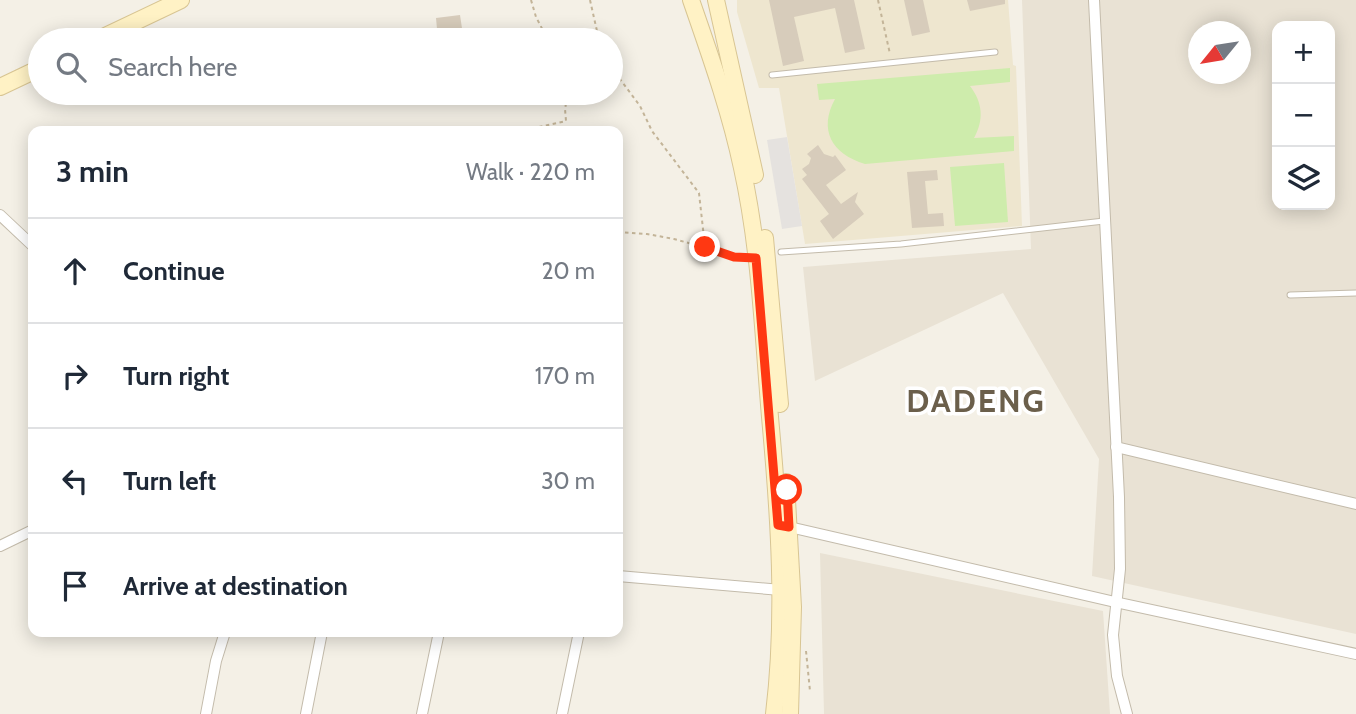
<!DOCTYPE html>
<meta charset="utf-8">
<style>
:root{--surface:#fff;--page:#f6f6f7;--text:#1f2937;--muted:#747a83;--line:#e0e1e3}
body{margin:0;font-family:Cabin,sans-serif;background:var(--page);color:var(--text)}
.controls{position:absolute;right:21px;top:21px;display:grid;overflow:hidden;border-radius:14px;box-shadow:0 4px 18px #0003}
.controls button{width:63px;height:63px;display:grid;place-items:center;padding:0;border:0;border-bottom:2px solid var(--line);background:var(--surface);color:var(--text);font:35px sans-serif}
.compass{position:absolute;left:1188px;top:21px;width:63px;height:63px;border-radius:50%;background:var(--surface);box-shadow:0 4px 18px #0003;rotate:240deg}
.stop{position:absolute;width:21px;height:21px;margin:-16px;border:5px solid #ff3812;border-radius:50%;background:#fff}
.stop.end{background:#ff3812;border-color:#fff;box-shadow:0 2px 7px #0008}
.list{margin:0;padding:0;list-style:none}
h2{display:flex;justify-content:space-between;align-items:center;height:91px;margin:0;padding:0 28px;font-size:30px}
h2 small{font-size:23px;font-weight:400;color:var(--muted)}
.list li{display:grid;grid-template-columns:46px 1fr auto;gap:21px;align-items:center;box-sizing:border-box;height:105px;padding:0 28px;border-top:2px solid var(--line)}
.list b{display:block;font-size:26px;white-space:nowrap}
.list em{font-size:23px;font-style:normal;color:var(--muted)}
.icon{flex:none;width:38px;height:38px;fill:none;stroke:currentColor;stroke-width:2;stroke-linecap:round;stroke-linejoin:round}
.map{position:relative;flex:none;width:1356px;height:714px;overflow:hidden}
.search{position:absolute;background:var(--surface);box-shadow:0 4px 18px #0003;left:28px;top:28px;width:595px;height:77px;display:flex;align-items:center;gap:18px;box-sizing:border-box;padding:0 24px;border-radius:38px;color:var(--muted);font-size:26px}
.panel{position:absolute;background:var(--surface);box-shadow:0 4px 18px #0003;left:28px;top:126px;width:595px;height:511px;border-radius:14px}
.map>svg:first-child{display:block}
</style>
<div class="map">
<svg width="1356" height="714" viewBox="0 0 1356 714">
<rect width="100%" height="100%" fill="#f4f0e6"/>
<!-- residential -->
<g fill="#e9e2d4" fill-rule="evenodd">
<path d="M1022 0H1356V634L1092 576 1099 459 1003 293 815 381 803 267 1031 249ZM1277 26H1330V205H1277ZM1198 32H1240V74H1198Z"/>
<path d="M820 553 1103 611 1110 714H824Z"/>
</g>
<!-- education -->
<path fill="#eee6cf" d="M737 0H1008L1013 65 1016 66 1022 226 805 244 779 88H759L737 12Z"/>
<!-- green -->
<g fill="#ceecac">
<path d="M1010 68V82L970 86C983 103 984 120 974 138L1014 136V151L865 164C832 154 818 130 835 99L819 100 817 84Z"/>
<path d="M1004 163 1008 222 955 226 950 167Z"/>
</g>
<!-- parking -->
<path fill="#e5e2df" d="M787 137 802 226 782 229 767 140Z"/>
<!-- building -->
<g fill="#d7ccbb">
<path d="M769 0H854L865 49 845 53 835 8 794 17 804 61 783 66Z"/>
<path d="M904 0H923L930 32 912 36Z"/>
<path d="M967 0H1005V4L970 11Z"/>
<path d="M460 15 463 35 453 36 454 40H438L436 18Z"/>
<path d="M818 145 824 154 833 157 835 155 846 170 826 185 841 204 858 192 855 202 864 214 833 239 820 221 829 214 802 179 807 175 802 169 809 164 811 158 807 154Z"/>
<path d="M937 170 938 180 925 181 928 214 943 213 944 226 912 228 907 172Z"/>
</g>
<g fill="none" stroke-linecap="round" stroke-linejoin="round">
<defs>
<g id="lane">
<path d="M772 75 995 52"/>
<path d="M781 252 901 244 1104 221"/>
<path d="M1290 295 1356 293"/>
</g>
<g id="street">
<path d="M1094 0 1119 497 1120 569 1113 635 1117 676 1127 714"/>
<path d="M0 215 33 246"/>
<path d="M1116 447 1356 504"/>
<path d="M785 526 1115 602 1356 654"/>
<path d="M0 546 33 530"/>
<path d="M618 576 781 590"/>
<path d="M206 714 216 661 225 632"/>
<path d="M306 714 322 632"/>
<path d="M422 714 439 632"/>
<path d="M562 714 579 632"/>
</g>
<g id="secondary">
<path d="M691 0C710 55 730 111 742 168 760 249 763 334 770 417 779 515 786 615 774 714"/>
<path d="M716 0 755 175"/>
<path d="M97 40 181 0"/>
<path d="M0 87 40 68"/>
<path d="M765 238 780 404"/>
<path d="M786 482 793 607 790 714"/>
</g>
</defs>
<!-- lane casing -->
<use href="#lane" stroke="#c3bbab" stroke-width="7"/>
<!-- street casing -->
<use href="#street" stroke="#c3bbab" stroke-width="12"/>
<!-- secondary casing -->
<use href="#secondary" stroke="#d8c593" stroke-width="18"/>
<!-- path -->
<g stroke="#c3b498" stroke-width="2" stroke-dasharray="3.5 3.5" stroke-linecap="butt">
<path d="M531 0 536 17 548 40"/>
<path d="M590 0 599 40"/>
<path d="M878 0 890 54"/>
<path d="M611 67 640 106 652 131 699 193 705 247"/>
<path d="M539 127 566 121 565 109 568 93"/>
<path d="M618 232 647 234 674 239 743 258"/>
<path d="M806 651 810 691"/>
</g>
<!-- lane -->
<use href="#lane" stroke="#fff" stroke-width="5"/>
<!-- street -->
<use href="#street" stroke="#fff" stroke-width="10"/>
<!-- secondary -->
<use href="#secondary" stroke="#fff2c5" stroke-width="16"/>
</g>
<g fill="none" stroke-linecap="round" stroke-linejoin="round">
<!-- route -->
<path stroke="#ff3812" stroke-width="9" d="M705 247 734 257 756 258 778 525 789 527 787 490"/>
</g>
<g text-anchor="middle" stroke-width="7" stroke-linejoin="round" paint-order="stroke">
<!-- district labels -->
<g font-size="32" font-weight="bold" letter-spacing="2" fill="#6b5f4b" stroke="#fff">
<text x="976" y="412">DADENG</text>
</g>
</g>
</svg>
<div class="controls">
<button>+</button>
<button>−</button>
<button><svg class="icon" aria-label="layers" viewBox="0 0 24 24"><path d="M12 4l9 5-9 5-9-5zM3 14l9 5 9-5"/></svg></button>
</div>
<svg class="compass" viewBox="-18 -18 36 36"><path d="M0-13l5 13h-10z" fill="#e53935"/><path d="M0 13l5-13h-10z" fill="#747a83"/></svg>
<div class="stop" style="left:787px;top:490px"></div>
<div class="stop end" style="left:705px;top:247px"></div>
<div class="search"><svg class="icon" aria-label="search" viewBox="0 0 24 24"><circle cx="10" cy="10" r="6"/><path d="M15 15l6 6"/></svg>Search here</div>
<section class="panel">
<h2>3 min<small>Walk · 220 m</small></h2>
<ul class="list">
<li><svg class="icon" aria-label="ahead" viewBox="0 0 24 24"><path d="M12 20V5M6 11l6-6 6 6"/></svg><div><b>Continue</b></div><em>20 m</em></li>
<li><svg class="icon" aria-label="right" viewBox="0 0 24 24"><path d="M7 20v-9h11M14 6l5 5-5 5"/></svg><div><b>Turn right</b></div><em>170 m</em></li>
<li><svg class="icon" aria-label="left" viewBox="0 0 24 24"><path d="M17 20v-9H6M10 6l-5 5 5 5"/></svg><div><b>Turn left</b></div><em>30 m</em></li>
<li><svg class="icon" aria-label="arrive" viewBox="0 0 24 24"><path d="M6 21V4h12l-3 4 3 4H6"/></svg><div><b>Arrive at destination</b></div></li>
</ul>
</section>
</div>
